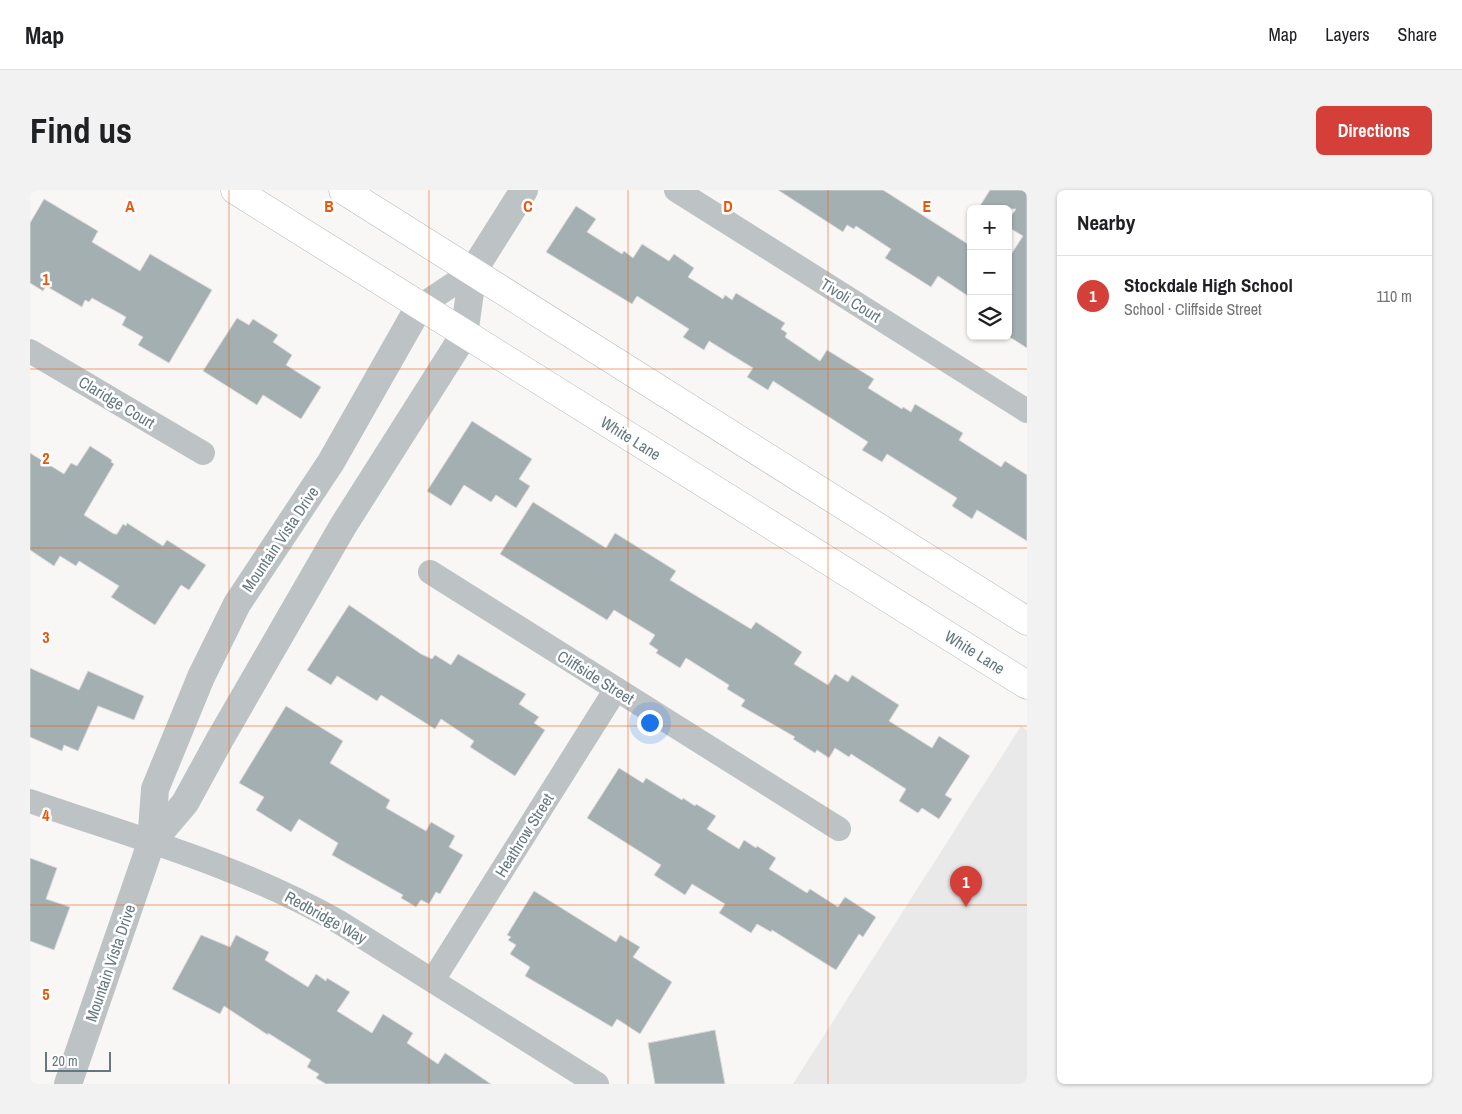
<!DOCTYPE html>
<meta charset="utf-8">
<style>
:root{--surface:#fff;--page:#f2f2f2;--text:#202124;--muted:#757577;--line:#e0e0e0;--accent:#d43f39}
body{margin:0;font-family:"Archivo Narrow",sans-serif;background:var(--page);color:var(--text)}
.controls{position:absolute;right:15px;top:15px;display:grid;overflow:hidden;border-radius:8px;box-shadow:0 1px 4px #0004}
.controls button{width:45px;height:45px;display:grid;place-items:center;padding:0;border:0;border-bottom:1px solid var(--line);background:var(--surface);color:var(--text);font:25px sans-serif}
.scale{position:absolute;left:15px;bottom:12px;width:66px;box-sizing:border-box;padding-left:5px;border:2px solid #65787e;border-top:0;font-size:14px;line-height:18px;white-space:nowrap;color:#65787e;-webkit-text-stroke:4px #fff;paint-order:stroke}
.you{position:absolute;left:619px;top:532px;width:18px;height:18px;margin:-12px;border:4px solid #fff;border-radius:50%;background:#1a73e8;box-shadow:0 0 0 8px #1a73e833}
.badge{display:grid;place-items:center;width:32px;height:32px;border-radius:50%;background:var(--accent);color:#fff;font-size:16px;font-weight:700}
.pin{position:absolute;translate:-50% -41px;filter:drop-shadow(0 1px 2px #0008)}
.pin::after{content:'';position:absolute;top:26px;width:18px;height:15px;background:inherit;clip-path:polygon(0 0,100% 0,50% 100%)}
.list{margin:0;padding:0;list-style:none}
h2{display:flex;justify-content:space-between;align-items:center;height:65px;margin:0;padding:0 20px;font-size:21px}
h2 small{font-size:16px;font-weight:400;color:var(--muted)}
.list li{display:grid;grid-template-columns:32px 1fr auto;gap:15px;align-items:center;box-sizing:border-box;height:80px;padding:0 20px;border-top:1px solid var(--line)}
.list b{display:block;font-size:19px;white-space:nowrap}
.list p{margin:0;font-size:16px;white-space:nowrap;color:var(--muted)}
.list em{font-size:16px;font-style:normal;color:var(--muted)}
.icon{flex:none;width:28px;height:28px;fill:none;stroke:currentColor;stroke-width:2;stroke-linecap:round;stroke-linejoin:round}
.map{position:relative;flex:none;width:997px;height:894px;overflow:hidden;border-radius:8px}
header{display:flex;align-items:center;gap:30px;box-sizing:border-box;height:70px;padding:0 25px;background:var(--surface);border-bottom:1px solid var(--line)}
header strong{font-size:24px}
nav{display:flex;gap:28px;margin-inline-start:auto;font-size:18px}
.intro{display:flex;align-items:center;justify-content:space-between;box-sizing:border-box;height:120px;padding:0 30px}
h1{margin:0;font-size:35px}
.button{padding:12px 22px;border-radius:8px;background:var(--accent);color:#fff;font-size:18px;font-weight:700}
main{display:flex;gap:30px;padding:0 30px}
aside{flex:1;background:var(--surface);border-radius:8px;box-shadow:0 1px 4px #0004}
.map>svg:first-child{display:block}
</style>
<header>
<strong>Map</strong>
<nav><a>Map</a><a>Layers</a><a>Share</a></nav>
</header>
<div class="intro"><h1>Find us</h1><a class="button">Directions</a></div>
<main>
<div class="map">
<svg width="997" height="894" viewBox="0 0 997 894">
<rect width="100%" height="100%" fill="#f8f7f5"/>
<!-- built -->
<path fill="#e9e9e9" d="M991 536 997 540V894H763Z"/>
<!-- building -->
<g fill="#a4afb2" stroke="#d9d9d8">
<path d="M748 0H853L941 56V108L908 86 901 97 855 68 861 59 826 36 824 39 817 35 813 42Z"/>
<path d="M960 0H997V158L978 146V69L993 46 978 37V30L986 19H948Z"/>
<path d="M14 9 68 41 62 52 110 81 120 64 182 100 139 173 108 155 113 147 92 135 96 127 62 108 59 112 55 110 52 117 16 96 13 101 0 93V33Z"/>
<path d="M546 16 566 29 557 42 592 64 594 61 603 68 612 54 639 71 644 64 664 78 658 87 693 109 695 105 702 110 706 103 755 133 751 139 757 143 755 147 790 171 797 160 844 189 838 198 872 219 873 217 881 222 885 214 933 243 929 250 971 277 975 271 997 285V351L947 320 942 329 922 316 927 308 857 264 852 272 832 260 838 252 743 191 738 200 717 187 723 178 679 151 674 160 653 147 659 139 607 106 602 114 516 62Z"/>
<path d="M207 128 219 135 223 129 248 145 243 152 262 165 256 175 291 197 271 229 233 205 227 215 173 181Z"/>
<path d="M442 231 502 269 489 289 500 296 486 318 466 305 461 312 434 295 421 316 397 301Z"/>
<path d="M60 256 82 270 81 272 84 274 54 325 84 344H87L93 334 96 336 97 333 133 356 137 350 176 375 159 400 151 395 125 435 81 407 89 396 49 371 46 376 30 366 24 376 0 360V263L34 284 41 273 47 276Z"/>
<path d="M503 312 576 358 585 343 646 381 640 390 721 439 726 432 772 462 764 474 798 495 805 484 818 492 822 485 869 515 859 531 902 558 909 546 940 566 915 605 922 609 909 629 892 618 888 623 869 611 876 599 821 564 819 567 805 558 799 568 787 560 785 563 763 549 765 547 711 516 715 510 697 499 699 495 656 468 650 478 626 463 628 460 619 454 625 445 584 420 577 430 470 364Z"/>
<path d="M319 415 391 464 402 469 405 465 421 475 428 464 496 504 489 514 509 527 504 533 515 540 485 586 440 557 444 551 411 529 405 539 351 505 347 511 307 486 301 495 277 480Z"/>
<path d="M0 478 49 500 58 481 114 506 104 530 68 516 48 561 34 555 32 561 0 547Z"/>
<path d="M256 516 313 551 300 573 360 610 356 618 396 641 401 632 425 646 419 657 433 665 410 704 406 702 399 714 391 710 386 717 371 708 373 705 302 665 308 653 269 629 261 642 226 620 234 607 209 593Z"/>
<path d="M589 578 613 593 616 588 652 610 653 608 665 616 666 614 686 626 677 639 709 659 714 650 726 658 727 656 746 668 739 679 777 703 780 699 808 717 815 707 846 727 833 747 829 744 806 780 742 740 741 742 727 734 721 743 689 723 695 714 662 694 655 705 624 685 631 675 557 628Z"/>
<path d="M0 668 27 678 16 709 40 717 24 760 0 751Z"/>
<path d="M504 701 586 752 590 745 610 757 603 767 642 792 610 844 587 829 582 837 495 786 500 777 480 764 486 755 478 750 481 747 477 745Z"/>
<path d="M171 745 200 757 206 745 239 762 235 770 278 797 286 784 296 791 297 788 320 802 307 821 342 843 353 824 383 843 377 853 408 874 415 863 461 894H296L286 888 289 884 277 877 281 870 238 843V845L194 816 190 824 142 799Z"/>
<path d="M685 840 695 894H625L618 853Z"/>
</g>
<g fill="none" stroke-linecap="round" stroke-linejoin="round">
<defs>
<g id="secondary">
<path d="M205 0 997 495"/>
<path d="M313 0 997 431"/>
</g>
</defs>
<!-- secondary casing -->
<use href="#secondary" stroke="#b0b7ba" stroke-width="29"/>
<!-- minor -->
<g stroke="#bdc3c5" stroke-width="24">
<path d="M646 0 997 221"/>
<path d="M389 117 443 81"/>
<path d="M0 161 173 263"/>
<path d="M400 382 809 639"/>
<path d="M0 611C104 647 213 677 309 732L567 894"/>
<path d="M403 790 586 499"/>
</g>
<!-- tertiary -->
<g stroke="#bdc3c5" stroke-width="28">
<path d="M121 653 155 613 190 549 313 336 434 145 443 81 494 0"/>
<path d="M38 894 121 653 125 599 171 487 207 414 301 272 389 117"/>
</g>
<!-- secondary -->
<use href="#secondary" stroke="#fff" stroke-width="28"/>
</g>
<!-- grid -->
<path fill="none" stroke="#e8590c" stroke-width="1" stroke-opacity="0.55" d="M199 0V894M399 0V894M598 0V894M798 0V894M0 179H997M0 358H997M0 536H997M0 715H997"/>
<g text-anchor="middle" stroke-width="5" stroke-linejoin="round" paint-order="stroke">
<!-- street labels -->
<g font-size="16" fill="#65787e" stroke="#fff">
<text transform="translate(821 110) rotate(32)" y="6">Tivoli Court</text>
<text transform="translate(87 212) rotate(31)" y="6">Claridge Court</text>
<text transform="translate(601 248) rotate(32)" y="6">White Lane</text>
<text transform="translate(250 349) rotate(-56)" y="6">Mountain Vista Drive</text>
<text transform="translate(945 462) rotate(32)" y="6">White Lane</text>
<text transform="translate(566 487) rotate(32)" y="6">Cliffside Street</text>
<text transform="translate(494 645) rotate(-58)" y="6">Heathrow Street</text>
<text transform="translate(296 727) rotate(29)" y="6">Redbridge Way</text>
<text transform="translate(80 773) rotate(-71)" y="6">Mountain Vista Drive</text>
</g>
</g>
<g font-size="16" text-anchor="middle" font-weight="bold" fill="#e8590c" stroke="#fff" stroke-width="5" stroke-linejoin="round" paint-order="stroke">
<text x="100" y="22">A</text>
<text x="299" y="22">B</text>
<text x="498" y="22">C</text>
<text x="698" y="22">D</text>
<text x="897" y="22">E</text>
<text x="16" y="95">1</text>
<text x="16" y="274">2</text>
<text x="16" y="453">3</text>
<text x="16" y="631">4</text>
<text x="16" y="810">5</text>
</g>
</svg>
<div class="controls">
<button>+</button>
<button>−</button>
<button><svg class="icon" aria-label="layers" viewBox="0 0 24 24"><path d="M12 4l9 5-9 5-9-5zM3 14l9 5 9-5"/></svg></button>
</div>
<div class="scale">20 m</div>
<div class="you"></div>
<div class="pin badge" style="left:936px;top:717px">1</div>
</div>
<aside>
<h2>Nearby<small></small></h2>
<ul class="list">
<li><span class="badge">1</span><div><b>Stockdale High School</b><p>School · Cliffside Street</p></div><em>110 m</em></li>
</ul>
</aside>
</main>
